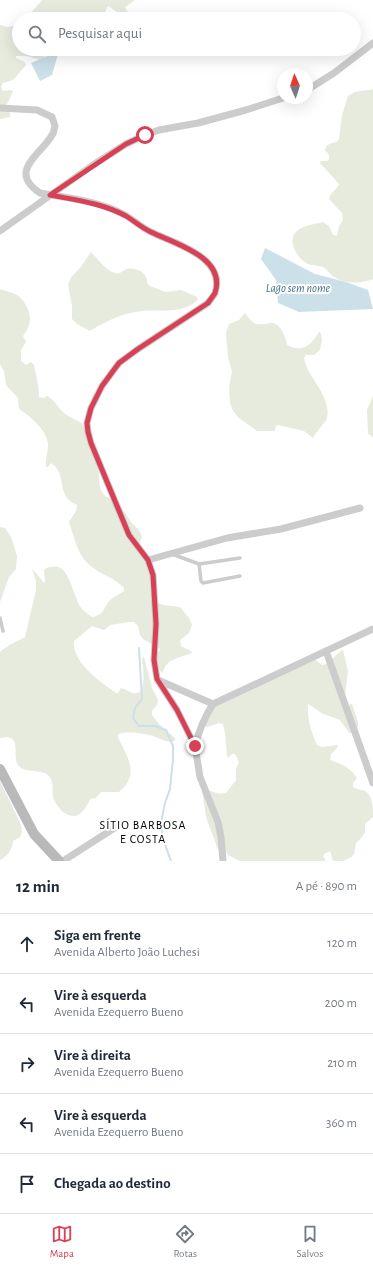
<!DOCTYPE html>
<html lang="pt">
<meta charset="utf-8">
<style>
:root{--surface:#fff;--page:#f2f2f3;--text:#1f2937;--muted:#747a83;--line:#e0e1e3;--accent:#d84055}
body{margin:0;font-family:"Alegreya Sans",sans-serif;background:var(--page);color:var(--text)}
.compass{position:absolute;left:277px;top:68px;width:36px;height:36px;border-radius:50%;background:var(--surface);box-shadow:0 4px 16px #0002;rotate:357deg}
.stop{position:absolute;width:12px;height:12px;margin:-9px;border:3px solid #d84055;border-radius:50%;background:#fff}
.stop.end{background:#d84055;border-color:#fff;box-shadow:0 1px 4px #0008}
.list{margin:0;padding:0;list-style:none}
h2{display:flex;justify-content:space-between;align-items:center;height:52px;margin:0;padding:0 16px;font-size:17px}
h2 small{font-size:13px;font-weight:400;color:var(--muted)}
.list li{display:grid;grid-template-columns:26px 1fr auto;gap:12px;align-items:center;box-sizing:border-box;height:60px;padding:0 16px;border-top:1px solid var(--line)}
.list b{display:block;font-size:15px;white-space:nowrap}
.list p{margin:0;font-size:13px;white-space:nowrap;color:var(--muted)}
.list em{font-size:13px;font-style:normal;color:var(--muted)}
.icon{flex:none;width:22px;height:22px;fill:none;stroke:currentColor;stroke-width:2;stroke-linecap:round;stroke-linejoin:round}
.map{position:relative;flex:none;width:373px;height:861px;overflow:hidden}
.search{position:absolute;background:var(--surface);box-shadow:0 4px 16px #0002;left:12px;right:12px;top:12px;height:44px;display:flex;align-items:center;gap:10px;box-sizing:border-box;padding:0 14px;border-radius:22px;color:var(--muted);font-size:15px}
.sheet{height:352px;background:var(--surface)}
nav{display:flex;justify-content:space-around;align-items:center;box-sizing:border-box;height:56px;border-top:1px solid var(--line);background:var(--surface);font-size:11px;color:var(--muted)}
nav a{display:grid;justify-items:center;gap:2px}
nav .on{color:var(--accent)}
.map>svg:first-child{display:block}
</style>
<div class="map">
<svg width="373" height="861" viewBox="0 0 373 861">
<rect width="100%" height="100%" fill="#fff"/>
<!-- green -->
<g fill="#e6ebde">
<path d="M42 0H135L125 7 131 19H128L108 6 107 7 103 19H26Z"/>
<path d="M19 24V49H55L40 60 27 56H16V58L25 62 26 65 13 80 3 83 1 87 3 91 10 90 13 91 10 98 6 106 10 113V117L0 119V25L8 27Z"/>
<path d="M373 89V279C361 284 345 284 334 277 330 274 327 269 323 267 318 265 312 266 308 264 297 259 286 240 297 231 304 225 315 224 323 222L329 226 333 235 337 236 339 226 343 220 342 213 329 199C331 191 337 190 339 184L320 163 321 161H327L329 159V155L325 150C326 144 331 143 337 142L339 139 342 115 348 96 355 92Z"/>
<path d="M91 252C98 259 106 271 115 273 120 275 123 270 127 269 136 267 148 273 147 283L150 286 166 292 181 290 197 297 198 300C180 315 163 309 142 311 123 313 106 321 90 331L77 324 72 319V306L68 285 71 277 80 268Z"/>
<path d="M0 289C5 291 11 292 15 294 24 298 31 312 30 321 29 327 26 331 23 336L26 342 21 350V361L26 365 31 362 34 365C36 376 39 386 39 397L43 398 47 396C55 400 58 408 64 413 70 418 81 421 85 427 87 430 97 463 98 468 101 485 96 496 117 501L131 522 138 529 141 534 142 537 139 545 154 569C151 580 145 596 158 603 163 606 174 606 180 607L189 618 192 625 189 633 180 640 181 646 191 651 192 653C179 658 165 659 163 673L159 670 156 656 160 649 143 639 140 635 138 626 134 622H129L110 625 104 630 92 626 74 641C72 663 101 682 116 693H118L121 688C126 689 129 692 133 693 148 696 143 667 142 660L143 657H144L152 688 158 700 157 705 152 711V715L159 724 175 738V741C167 743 161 739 153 736 141 733 130 731 118 734V738C128 757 140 775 119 792H101L96 798 90 799C84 812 77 822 63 812 60 809 56 804 54 800 51 792 55 783 49 776 41 768 25 774 18 765 11 755 24 733 0 738V652C8 645 16 642 25 637L36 590V581L32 569 37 574 44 583 45 581 44 570C47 567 49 567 52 567 70 562 73 599 82 609 84 612 89 614 92 617 105 615 103 608 110 600 114 597 119 594 124 591V588C115 578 102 575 92 567 78 557 74 537 69 522L76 511 77 505C54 495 69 475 51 463L48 467H46C45 459 48 453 48 445 48 431 30 416 19 409L18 398 6 385 4 371 0 364Z"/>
<path d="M245 313C248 317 251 322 256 324 261 325 267 323 272 323 281 324 286 338 287 345 303 353 311 345 319 332L321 333 322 340 320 350 314 355H306L304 358C305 362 306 366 308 370 315 383 331 401 327 418 326 422 316 431 313 438L304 431 278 425 276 426 275 431H257L239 418 233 411 230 403 229 387 232 371 228 358 226 333 229 324 239 320Z"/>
<path d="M373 396V438L368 433 367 410Z"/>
<path d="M0 527 5 528 11 537 17 556 16 569 9 577 0 602Z"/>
<path d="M343 650 348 671 345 696 347 715 350 704H352L358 722V727L353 730 350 734 340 720 323 714 308 704C307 719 311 731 317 745L322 747 338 745 337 748 331 754 330 760C340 763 351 768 357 778L353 783V787C357 790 361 789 365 791 373 795 373 808 373 817L365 824V832L362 837 356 843 354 854 352 857 343 861H333L330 851 324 854 323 856 326 861H240L228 855 223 847 219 850H218L206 817 202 790C213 789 214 795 226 793L236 780V769L239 762 235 754H232L228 758 227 756 225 733 223 724 219 723 207 727 204 726 209 712 222 699 302 661 316 660 322 665C330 664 335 654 343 650Z"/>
<path d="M0 781 20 822 22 832 20 837 13 841C12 851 8 855 0 860Z"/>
</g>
<!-- water -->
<g fill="#cce0e9">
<path d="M59 51 52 75 40 81 31 63Z"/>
<path d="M265 248 315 274 346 282 368 290 373 309 299 312 278 303 276 280 261 259Z"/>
</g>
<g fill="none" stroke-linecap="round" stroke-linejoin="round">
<!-- stream -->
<path stroke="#cce0e9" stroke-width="2" d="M139 648 142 699 135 708 133 718 139 726H155L166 730 173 746V759L170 789 165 803 161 823 163 839 171 861"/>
<!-- service -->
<g stroke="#ccc" stroke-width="3.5">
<path d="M172 554 199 564 240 558"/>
<path d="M199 564 201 581 203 583 240 576"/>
<path d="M0 618 3 631"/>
</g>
<!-- minor -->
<g stroke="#ccc" stroke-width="7">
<path d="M307 90 334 73 373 43"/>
<path d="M0 108 37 110 52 117 55 126C54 129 54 133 52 135 41 155 7 171 40 193 69 198 99 201 125 215 134 220 142 228 151 232 173 243 227 257 215 293 214 296 210 300 208 303L138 349 119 363 102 386 91 408 87 423 88 432 91 443 129 535 148 560 153 575 156 624 154 660 157 679 177 710 195 746 200 777 218 822 221 837 223 861"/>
<path d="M0 231 93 165 126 144 145 135 159 130 198 123 246 110 283 98"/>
<path d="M148 560 227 538 281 529 360 508"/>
<path d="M326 651 373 783"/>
<path d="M158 680 213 704"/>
<path d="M195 746C199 730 204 718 213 704L373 629"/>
<path d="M63 861 116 827"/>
</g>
<!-- secondary -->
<path stroke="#b9b9b9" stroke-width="10" d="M0 769 34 834 59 861"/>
</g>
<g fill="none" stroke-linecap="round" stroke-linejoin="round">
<!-- route -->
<path stroke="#d84055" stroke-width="5" d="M145 135 126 144 50 195C75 200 102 203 126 216 134 221 142 228 151 232 173 243 227 257 215 293 213 296 210 300 208 303L138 349 119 363 102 386 91 408 87 423 88 432 91 443 129 535 148 560 153 575 156 624 154 660 157 679 177 710 195 746"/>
</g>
<g text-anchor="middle" stroke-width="4" stroke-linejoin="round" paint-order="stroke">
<!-- water labels -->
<g font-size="12" font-style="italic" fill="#43748b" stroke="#fff">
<text x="298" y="292">Lago sem nome</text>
</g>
<!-- neighbourhood labels -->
<g font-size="12" letter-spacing="1" fill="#000" stroke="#fff">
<text x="143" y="829">SÍTIO BARBOSA<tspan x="143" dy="14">E COSTA</tspan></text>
</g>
</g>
</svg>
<svg class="compass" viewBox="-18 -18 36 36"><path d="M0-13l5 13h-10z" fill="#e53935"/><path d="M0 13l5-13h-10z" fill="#747a83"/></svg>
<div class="stop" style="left:145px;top:135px"></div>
<div class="stop end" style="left:195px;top:746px"></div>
<div class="search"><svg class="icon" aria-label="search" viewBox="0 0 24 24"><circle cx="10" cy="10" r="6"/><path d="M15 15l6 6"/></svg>Pesquisar aqui</div>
</div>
<section class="sheet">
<h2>12 min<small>A pé · 890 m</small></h2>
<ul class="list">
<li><svg class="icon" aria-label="ahead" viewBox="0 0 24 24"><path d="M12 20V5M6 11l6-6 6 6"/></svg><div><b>Siga em frente</b><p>Avenida Alberto João Luchesi</p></div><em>120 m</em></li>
<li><svg class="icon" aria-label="left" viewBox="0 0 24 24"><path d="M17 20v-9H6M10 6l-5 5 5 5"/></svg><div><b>Vire à esquerda</b><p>Avenida Ezequerro Bueno</p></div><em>200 m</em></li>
<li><svg class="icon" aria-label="right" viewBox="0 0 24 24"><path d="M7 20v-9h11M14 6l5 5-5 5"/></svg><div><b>Vire à direita</b><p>Avenida Ezequerro Bueno</p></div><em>210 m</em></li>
<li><svg class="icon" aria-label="left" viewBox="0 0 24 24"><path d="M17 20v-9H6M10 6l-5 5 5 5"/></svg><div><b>Vire à esquerda</b><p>Avenida Ezequerro Bueno</p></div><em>360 m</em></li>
<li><svg class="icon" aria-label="arrive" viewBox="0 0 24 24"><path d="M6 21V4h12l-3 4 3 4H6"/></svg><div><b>Chegada ao destino</b></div></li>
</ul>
</section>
<nav>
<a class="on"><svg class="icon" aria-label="map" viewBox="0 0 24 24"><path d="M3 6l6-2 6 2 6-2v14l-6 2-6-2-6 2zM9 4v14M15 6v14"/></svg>Mapa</a>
<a><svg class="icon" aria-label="directions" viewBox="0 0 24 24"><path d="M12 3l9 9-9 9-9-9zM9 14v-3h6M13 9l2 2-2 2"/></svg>Rotas</a>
<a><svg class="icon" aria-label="saved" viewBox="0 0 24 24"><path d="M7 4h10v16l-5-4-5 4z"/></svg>Salvos</a>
</nav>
